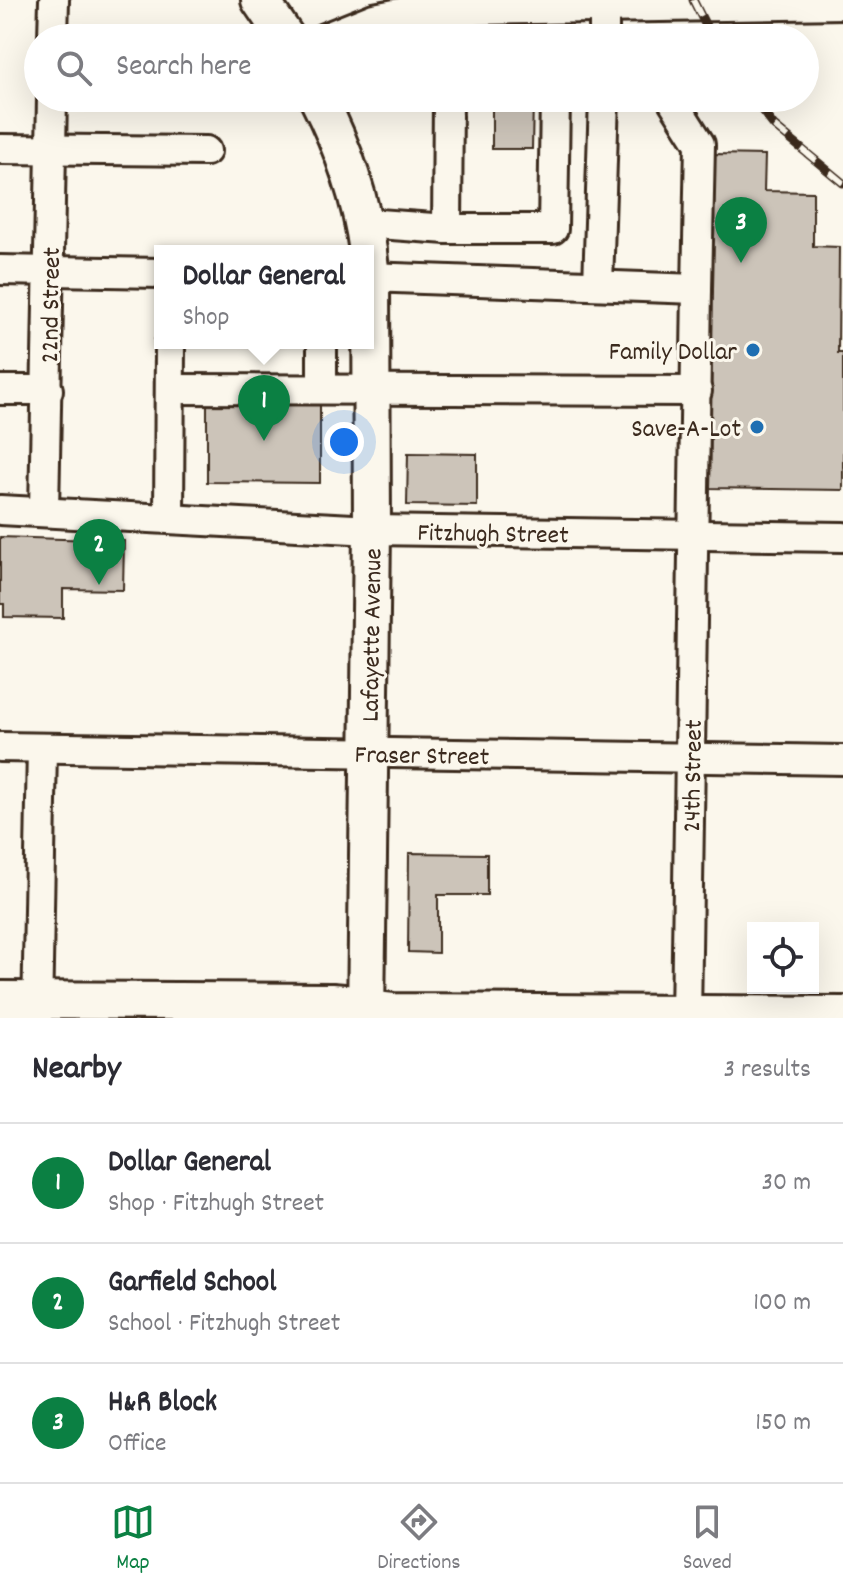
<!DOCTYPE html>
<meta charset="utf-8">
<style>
:root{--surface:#fff;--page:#f7f7f7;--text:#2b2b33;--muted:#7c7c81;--line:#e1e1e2;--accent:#0b8043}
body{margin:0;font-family:Dekko,sans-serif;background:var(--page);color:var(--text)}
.controls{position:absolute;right:24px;bottom:24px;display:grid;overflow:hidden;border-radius:0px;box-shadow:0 8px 32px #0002}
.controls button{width:72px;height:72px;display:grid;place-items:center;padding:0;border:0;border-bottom:2px solid var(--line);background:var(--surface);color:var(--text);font:40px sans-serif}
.you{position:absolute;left:344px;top:442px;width:28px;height:28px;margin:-20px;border:6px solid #fff;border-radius:50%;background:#1a73e8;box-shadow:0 0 0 12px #1a73e833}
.badge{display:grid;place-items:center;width:52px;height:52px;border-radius:50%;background:var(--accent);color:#fff;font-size:26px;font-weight:700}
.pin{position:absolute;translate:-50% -66px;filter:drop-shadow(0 2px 4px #0008)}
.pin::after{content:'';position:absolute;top:42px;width:28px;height:24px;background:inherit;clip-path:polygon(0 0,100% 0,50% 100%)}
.popup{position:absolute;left:154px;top:245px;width:220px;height:104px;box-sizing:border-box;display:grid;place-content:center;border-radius:0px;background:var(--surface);filter:drop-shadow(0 2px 6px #0005);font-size:26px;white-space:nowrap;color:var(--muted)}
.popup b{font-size:30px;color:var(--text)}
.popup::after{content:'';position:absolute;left:50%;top:100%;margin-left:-16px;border:16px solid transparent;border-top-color:var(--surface)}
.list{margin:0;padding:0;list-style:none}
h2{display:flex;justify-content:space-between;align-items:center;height:104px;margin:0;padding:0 32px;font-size:34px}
h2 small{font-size:26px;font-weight:400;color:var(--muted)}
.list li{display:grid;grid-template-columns:52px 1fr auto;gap:24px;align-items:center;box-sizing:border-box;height:120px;padding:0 32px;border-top:2px solid var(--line)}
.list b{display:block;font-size:30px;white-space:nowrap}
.list p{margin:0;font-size:26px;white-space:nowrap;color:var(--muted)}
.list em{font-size:26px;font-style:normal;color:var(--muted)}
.icon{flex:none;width:44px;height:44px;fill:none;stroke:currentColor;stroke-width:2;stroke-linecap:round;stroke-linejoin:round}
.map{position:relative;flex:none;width:843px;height:1018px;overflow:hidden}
.search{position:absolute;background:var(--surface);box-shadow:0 8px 32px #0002;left:24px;right:24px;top:24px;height:88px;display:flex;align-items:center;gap:20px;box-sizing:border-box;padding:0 28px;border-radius:44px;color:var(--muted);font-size:30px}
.sheet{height:464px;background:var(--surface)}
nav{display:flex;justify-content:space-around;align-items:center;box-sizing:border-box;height:112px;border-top:2px solid var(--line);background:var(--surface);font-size:22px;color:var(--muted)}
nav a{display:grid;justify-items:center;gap:4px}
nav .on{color:var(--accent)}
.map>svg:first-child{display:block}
</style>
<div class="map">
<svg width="843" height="1018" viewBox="0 0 843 1018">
<rect width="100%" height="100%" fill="#fbf7ec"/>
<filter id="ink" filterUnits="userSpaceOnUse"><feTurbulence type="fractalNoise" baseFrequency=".0125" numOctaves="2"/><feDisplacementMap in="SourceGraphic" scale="16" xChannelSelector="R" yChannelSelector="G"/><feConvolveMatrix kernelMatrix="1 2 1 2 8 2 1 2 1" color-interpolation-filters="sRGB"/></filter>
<g filter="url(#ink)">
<!-- building -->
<g fill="#ccc4b9" stroke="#3b2a1e" stroke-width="2">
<path d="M492 98H533L532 149H492Z"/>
<path d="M714 154 765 155 764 191 813 192V246L839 247 838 353H843V490L710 488Z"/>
<path d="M207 400H320V483L207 482Z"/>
<path d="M408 453 477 454V506L407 505Z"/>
<path d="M0 537 124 541 123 590 63 589V618L4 617V604H0Z"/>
<path d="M409 853 487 854V895H438V953L408 952Z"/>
</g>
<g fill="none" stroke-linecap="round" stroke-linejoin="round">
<defs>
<g id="minor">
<path d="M604 10V38"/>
<path d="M53 38 54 0"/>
<path d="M324 38 374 18 411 11 843 4"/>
<path d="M671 98 700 144 697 289"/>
<path d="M0 149 206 151"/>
<path d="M364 223 447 229 448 98"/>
<path d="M447 229H553L555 98"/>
<path d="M0 270 160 273"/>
<path d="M368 277 697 289 686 1018"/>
<path d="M598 285 604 98"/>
<path d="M322 343V389"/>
<path d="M170 389 697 391"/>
<path d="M0 390H48"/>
<path d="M0 510 372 530 843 537"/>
<path d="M44 511 52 98"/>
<path d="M169 518 170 343"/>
<path d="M0 747 843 760"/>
<path d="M367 1005 393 1008 843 1011"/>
<path d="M37 1018 42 748"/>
</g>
<g id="major">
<path d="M260 0 286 38"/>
<path d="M318 98C342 145 361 199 368 251"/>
<path d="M0 1000 332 1002 367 1005"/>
<path d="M366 1018 372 530 371 277 368 252"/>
</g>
</defs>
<!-- minor casing -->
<use href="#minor" stroke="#3b2a1e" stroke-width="34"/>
<!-- major casing -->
<use href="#major" stroke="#3b2a1e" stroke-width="42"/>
<!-- minor -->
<use href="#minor" stroke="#fbf7ec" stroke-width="28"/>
<!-- major -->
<use href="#major" stroke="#fbf7ec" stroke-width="36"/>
<defs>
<g id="rail">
<path d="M693 0 712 38"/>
<path d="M752 98 774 126 843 183"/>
</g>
</defs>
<!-- rail casing -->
<use href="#rail" stroke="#3b2a1e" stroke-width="9"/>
<!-- rail -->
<use href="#rail" stroke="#fbf7ec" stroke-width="6" stroke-dasharray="18" stroke-linecap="butt"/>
</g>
</g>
<!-- markers -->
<g fill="#1f6fb2" stroke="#fbf7ec" stroke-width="3">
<circle cx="753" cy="350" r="8"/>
<circle cx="757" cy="427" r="8"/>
</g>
<g text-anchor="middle" stroke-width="6" stroke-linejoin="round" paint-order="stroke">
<!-- street labels -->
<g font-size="26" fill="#3b2a1e" stroke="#fbf7ec">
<text transform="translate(49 305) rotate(-89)" y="9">22nd Street</text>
<text transform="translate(493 532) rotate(1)" y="9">Fitzhugh Street</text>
<text transform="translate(370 635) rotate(-89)" y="9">Lafayette Avenue</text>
<text transform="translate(422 754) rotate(1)" y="9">Fraser Street</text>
<text transform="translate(691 776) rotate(-89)" y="9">24th Street</text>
</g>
<!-- poi labels -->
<g font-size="26" fill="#3b2a1e" stroke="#fbf7ec" text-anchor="end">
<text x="737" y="359">Family Dollar</text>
<text x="741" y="436">Save-A-Lot</text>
</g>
</g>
</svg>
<div class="controls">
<button><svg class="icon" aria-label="locate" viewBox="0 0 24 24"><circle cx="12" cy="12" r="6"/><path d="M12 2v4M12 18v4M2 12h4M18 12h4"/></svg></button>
</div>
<div class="you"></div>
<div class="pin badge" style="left:264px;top:441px">1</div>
<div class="popup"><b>Dollar General</b>Shop</div>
<div class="pin badge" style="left:99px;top:585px">2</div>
<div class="pin badge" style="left:741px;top:263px">3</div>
<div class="search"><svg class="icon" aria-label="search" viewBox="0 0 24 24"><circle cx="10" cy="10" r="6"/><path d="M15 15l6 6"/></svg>Search here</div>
</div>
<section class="sheet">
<h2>Nearby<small>3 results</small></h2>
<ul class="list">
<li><span class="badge">1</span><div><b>Dollar General</b><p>Shop · Fitzhugh Street</p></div><em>30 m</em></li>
<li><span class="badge">2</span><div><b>Garfield School</b><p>School · Fitzhugh Street</p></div><em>100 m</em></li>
<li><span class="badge">3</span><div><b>H&amp;R Block</b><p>Office</p></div><em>150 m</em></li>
</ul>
</section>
<nav>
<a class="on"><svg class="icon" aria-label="map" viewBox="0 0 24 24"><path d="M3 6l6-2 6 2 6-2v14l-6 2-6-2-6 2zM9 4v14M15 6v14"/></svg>Map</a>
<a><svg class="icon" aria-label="directions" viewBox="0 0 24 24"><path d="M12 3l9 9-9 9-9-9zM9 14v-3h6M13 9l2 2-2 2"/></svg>Directions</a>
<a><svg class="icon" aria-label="saved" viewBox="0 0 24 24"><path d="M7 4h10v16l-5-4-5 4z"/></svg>Saved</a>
</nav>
